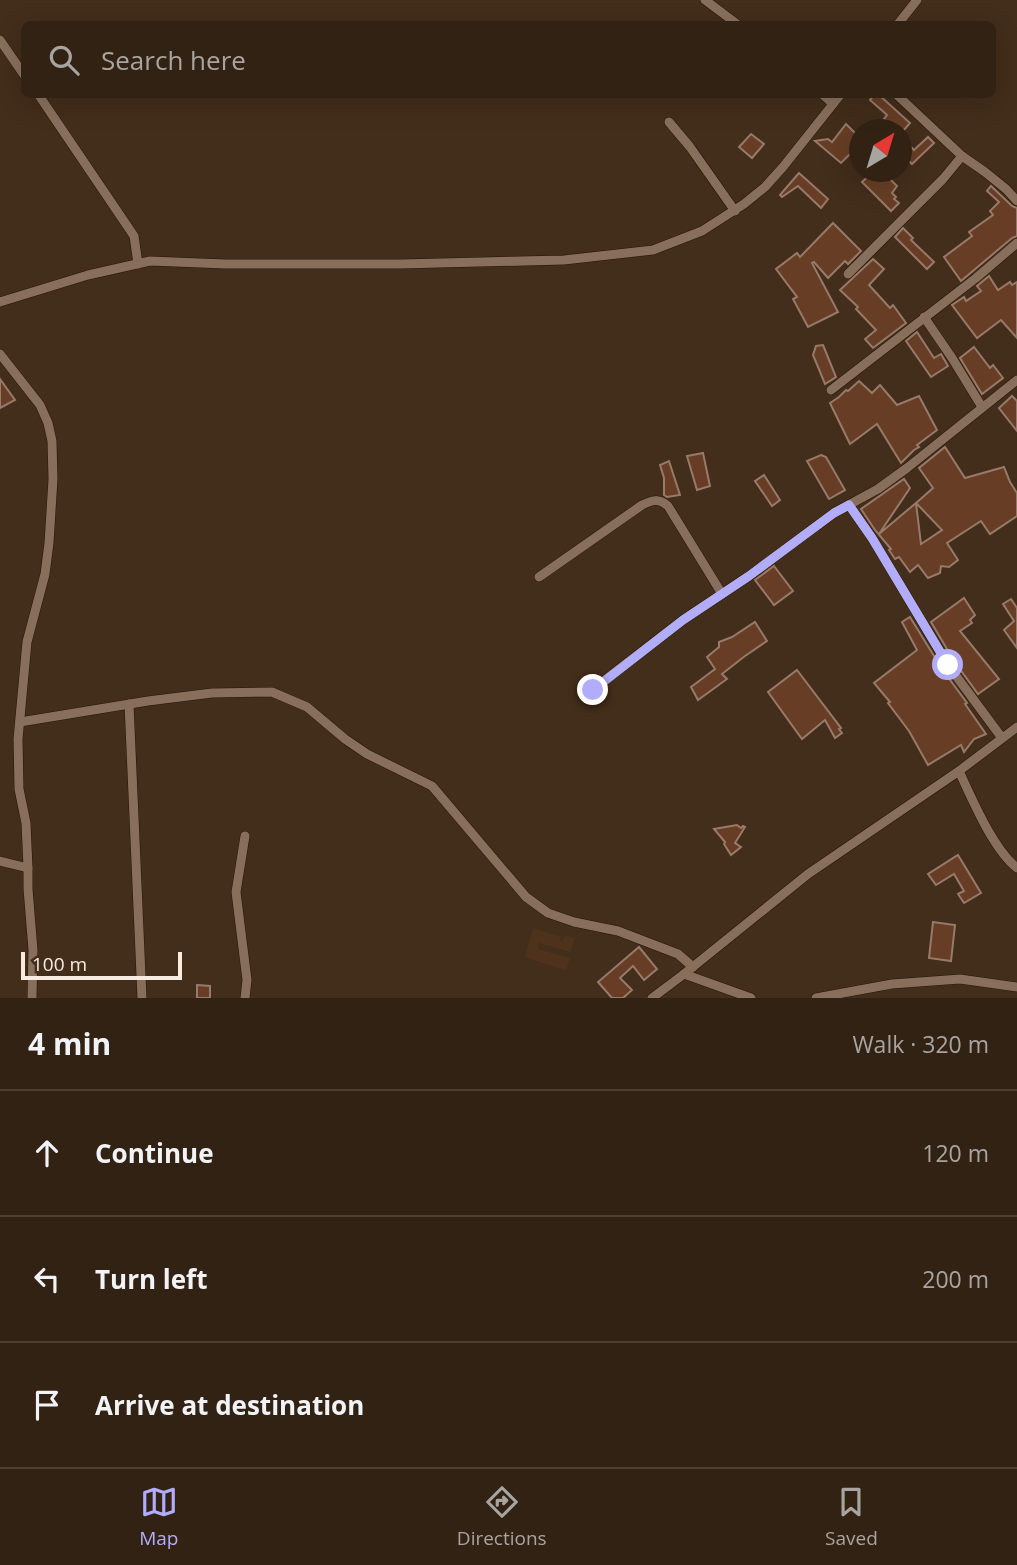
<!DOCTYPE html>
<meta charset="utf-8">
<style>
:root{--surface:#322214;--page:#3a2a1d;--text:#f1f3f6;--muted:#a8a4a0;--line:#4d3f34;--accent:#b1adfa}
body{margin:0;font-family:"Open Sans",sans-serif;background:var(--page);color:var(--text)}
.compass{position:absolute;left:849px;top:119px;width:63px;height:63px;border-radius:50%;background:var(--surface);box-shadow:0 7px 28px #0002;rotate:38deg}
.scale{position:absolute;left:21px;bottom:18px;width:161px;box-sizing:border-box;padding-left:7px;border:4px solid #faebe0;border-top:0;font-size:19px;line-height:24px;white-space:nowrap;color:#faebe0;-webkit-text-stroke:5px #432d1b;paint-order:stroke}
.stop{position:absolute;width:21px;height:21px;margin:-16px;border:5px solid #b1adfa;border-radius:50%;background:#fff}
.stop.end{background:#b1adfa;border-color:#fff;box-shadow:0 2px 7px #0008}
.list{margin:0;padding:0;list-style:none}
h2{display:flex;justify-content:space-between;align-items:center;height:91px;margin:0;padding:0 28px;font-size:30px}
h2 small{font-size:23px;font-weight:400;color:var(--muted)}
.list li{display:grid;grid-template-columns:46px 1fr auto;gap:21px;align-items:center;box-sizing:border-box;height:126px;padding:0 28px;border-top:2px solid var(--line)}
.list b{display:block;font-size:26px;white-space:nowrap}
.list em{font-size:23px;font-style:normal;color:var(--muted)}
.icon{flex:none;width:38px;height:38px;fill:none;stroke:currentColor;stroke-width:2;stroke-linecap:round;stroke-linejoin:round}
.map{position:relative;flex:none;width:1017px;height:998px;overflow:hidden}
.search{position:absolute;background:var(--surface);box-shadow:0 7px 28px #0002;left:21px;right:21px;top:21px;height:77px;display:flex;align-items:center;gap:18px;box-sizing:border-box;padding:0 24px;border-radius:10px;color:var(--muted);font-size:26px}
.sheet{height:469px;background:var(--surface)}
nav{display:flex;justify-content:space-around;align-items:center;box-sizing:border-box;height:98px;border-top:2px solid var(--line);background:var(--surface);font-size:19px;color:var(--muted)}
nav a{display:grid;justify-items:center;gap:4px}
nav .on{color:var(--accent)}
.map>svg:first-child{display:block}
</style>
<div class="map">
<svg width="1017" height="998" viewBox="0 0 1017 998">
<rect width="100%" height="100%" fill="#432d1b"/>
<!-- built -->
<path fill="#4e321b" d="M533 928 561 937 560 940 562 942 565 935 575 938 570 952 539 943 538 949 570 958 566 971 525 957Z"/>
<!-- building -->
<g fill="#673e25" stroke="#977a69" stroke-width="2">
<path d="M875 94H878L910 123 904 130H895L884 119 887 115 870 100Z"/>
<path d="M846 124 859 137V151L856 148 841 163 815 141 828 139 832 142Z"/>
<path d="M751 134 764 144 752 158 739 147Z"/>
<path d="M901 137 914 150 928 137 934 143 912 164 901 153Z"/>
<path d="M873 172H883L897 186 892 193 896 197 894 199 899 203 891 211 862 182Z"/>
<path d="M799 173 828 199 821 208 798 186 782 197 780 195Z"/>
<path d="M991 186 1012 206 1017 208V236L1012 238 961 281 944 257 972 236 969 232 993 215 990 211 999 202 987 191Z"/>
<path d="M833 223 861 251 848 264 845 261 828 278 814 262 812 263 838 312 808 327 793 299 797 297 776 269 797 253 800 257Z"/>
<path d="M903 228 913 238 911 240 934 262 927 269 895 237Z"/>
<path d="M873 259 884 269 869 285 890 308 893 305 906 323 873 348 865 339 876 330 856 309 858 307 840 290Z"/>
<path d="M989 276 998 290 1010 282 1012 285 1017 282V338L1001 320 977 338 952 305 964 297 966 301 981 291 977 286Z"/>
<path d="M917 332 934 358 941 354 948 366 931 377 906 341Z"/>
<path d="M823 345 836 377 825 384 813 355 816 346Z"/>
<path d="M974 347 990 368 993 365 1003 378 982 394 960 358Z"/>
<path d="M0 379 15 400 0 408Z"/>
<path d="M859 381 872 393 880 385 897 405 919 396 937 430 917 445 919 447 914 450 901 463 877 424 850 444 830 403 839 397 846 390 848 391Z"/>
<path d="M1012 396 1017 401V431L999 408Z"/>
<path d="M945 447 965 478 1004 467 1010 482 1017 493V516L990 534 981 521 947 543 958 560 949 567 941 566 940 573 928 578 918 565 910 572 899 557 895 559 889 550 891 549 875 530 861 509 904 479 910 488 879 534 916 503 921 544 942 530 916 503 933 488 919 468Z"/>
<path d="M703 453 710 486 697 490 687 456Z"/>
<path d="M821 455 826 457 845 490 829 499 807 461Z"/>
<path d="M669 461 680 495 667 497 664 495V478L660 465Z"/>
<path d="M764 475 780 500 772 506 755 481Z"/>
<path d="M774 566 793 591 774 605 755 580Z"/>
<path d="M964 598 975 615 970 620 972 623 960 631 999 679 978 694 954 661 931 622Z"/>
<path d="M1011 599 1017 608V648L1004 630 1014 621 1003 604Z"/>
<path d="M910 617 942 669 967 703 965 704 986 734 974 739 964 752 961 745 928 765 909 731 888 703 890 702 874 683 917 650 902 622Z"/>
<path d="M755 622 767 641 745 656 722 674 727 679 698 700 691 687 715 669 707 657 719 647V642L732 637Z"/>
<path d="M797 670 841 728 839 729 842 733 835 738 825 720 802 739 768 692Z"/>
<path d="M737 825 741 828 743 826 745 827 735 843 741 847 731 855 724 844 725 842 714 829Z"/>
<path d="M958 855 981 893 964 903 958 894 964 891 954 874 936 885 928 874Z"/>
<path d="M933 922 955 925 951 961 929 958Z"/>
<path d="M639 947 657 969 644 980 633 966 620 978 632 990 623 998H612L598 982Z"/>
<path d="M197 985 210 986V998H197Z"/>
</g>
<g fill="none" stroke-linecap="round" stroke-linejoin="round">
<defs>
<g id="minor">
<path d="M705 0 737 24"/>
<path d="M898 24 917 0"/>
<path d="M0 40 24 75"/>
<path d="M38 94 134 236 138 264"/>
<path d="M822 94 833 104"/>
<path d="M896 94 962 156 985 172 1006 189 1017 201"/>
<path d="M669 122 690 147 735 211"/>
<path d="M848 274 943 179 962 156"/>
<path d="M0 302 88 275 150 261 225 264H401L564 260 653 250 702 231 744 204 765 187 783 167 841 94"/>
<path d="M924 317 952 358 982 407"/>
<path d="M0 354 40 405 48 423 52 441 53 479 49 543 45 574 27 642 18 739 19 789 26 823 28 868 0 861"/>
<path d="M831 390 976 278 1017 243"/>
<path d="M849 505 872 538 948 665 1002 738"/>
<path d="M539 577 642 505C653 500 658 498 668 506L722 594"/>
<path d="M593 689 683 620 749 576 834 513 878 489 907 468 1017 380"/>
<path d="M129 704 142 998"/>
<path d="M20 722 148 701 212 693 272 692 307 707 345 739 367 754 432 786 526 897 548 913 574 922 618 931 678 954 693 967"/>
<path d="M959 771C972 799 993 849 1017 868"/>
<path d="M245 836 236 892 247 980 245 998"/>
<path d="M28 868V889L33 950 32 998"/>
<path d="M684 974 751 998"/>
<path d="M652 998 684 974 808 874 959 771 1017 727"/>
<path d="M816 998 892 984 960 979 1017 987"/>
</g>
</defs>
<!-- minor casing -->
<use href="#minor" stroke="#291504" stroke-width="10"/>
<!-- minor -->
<use href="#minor" stroke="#886f5b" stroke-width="9"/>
</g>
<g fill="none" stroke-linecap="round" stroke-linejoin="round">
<!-- route -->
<path stroke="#b1adfa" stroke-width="9" d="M593 690 683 620 749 576 834 513 849 505 872 538 948 665"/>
</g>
</svg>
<svg class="compass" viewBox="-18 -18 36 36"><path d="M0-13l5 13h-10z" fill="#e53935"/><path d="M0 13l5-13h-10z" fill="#a8a4a0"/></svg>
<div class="scale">100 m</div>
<div class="stop" style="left:948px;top:665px"></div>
<div class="stop end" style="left:593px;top:690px"></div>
<div class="search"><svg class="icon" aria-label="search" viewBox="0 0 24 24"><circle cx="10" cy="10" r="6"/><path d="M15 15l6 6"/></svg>Search here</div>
</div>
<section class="sheet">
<h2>4 min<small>Walk · 320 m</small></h2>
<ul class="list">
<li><svg class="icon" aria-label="ahead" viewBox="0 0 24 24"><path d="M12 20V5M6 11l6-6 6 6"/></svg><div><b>Continue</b></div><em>120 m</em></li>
<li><svg class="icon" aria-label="left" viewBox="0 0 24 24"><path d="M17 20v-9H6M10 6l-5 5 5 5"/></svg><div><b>Turn left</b></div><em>200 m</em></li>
<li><svg class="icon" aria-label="arrive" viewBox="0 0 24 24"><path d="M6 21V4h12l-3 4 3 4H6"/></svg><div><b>Arrive at destination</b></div></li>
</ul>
</section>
<nav>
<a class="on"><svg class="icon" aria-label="map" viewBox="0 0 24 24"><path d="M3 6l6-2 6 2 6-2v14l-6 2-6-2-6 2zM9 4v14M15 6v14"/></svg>Map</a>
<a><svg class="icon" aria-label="directions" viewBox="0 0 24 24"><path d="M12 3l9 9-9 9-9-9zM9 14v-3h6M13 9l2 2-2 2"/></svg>Directions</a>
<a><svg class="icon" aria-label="saved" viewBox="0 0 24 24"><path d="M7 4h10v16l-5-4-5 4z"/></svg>Saved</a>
</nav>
